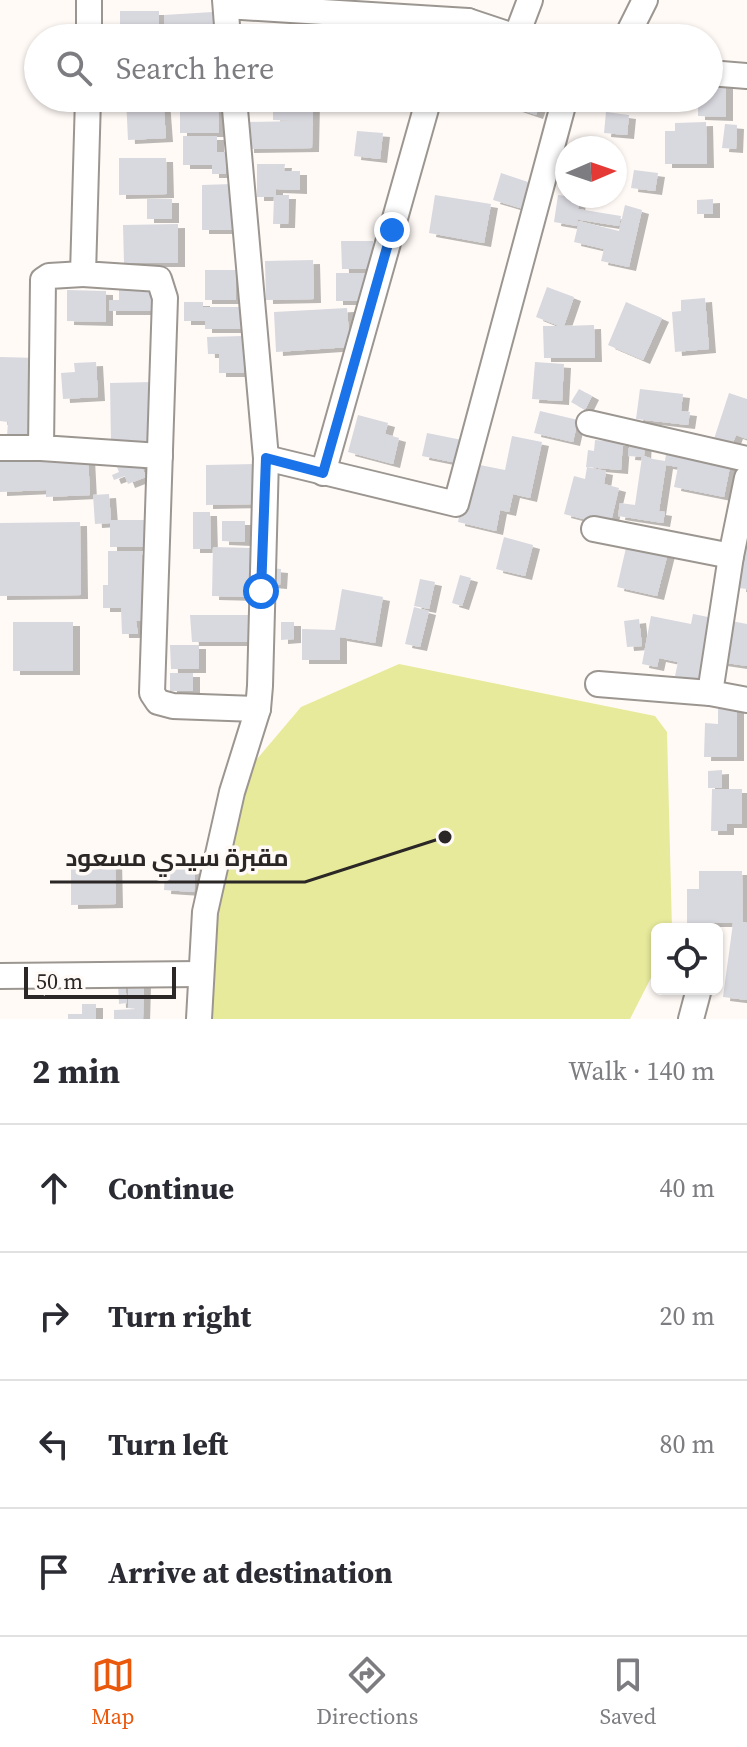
<!DOCTYPE html>
<meta charset="utf-8">
<style>
:root{--surface:#fff;--page:#f2f2f3;--text:#2b2b33;--muted:#7c7c81;--line:#e1e1e2;--accent:#ea580c}
body{margin:0;font-family:"Source Serif 4",Cairo,serif;background:var(--page);color:var(--text)}
.controls{position:absolute;right:24px;bottom:24px;display:grid;overflow:hidden;border-radius:12px;box-shadow:0 2px 6px #0004}
.controls button{width:72px;height:72px;display:grid;place-items:center;padding:0;border:0;border-bottom:2px solid var(--line);background:var(--surface);color:var(--text);font:40px sans-serif}
.compass{position:absolute;left:555px;top:136px;width:72px;height:72px;border-radius:50%;background:var(--surface);box-shadow:0 2px 6px #0004;rotate:88deg}
.scale{position:absolute;left:24px;bottom:20px;width:152px;box-sizing:border-box;padding-left:8px;border:4px solid #2a2726;border-top:0;font-size:22px;line-height:28px;white-space:nowrap;color:#2a2726;-webkit-text-stroke:6px #fffaf6;paint-order:stroke}
.stop{position:absolute;width:24px;height:24px;margin:-18px;border:6px solid #1a73e8;border-radius:50%;background:#fff}
.stop.end{background:#1a73e8;border-color:#fff;box-shadow:0 2px 8px #0008}
.list{margin:0;padding:0;list-style:none}
h2{display:flex;justify-content:space-between;align-items:center;height:104px;margin:0;padding:0 32px;font-size:34px}
h2 small{font-size:26px;font-weight:400;color:var(--muted)}
.list li{display:grid;grid-template-columns:52px 1fr auto;gap:24px;align-items:center;box-sizing:border-box;height:128px;padding:0 32px;border-top:2px solid var(--line)}
.list b{display:block;font-size:30px;white-space:nowrap}
.list em{font-size:26px;font-style:normal;color:var(--muted)}
.icon{flex:none;width:44px;height:44px;fill:none;stroke:currentColor;stroke-width:2;stroke-linecap:round;stroke-linejoin:round}
.map{position:relative;flex:none;width:747px;height:1019px;overflow:hidden}
.search{position:absolute;background:var(--surface);box-shadow:0 2px 6px #0004;left:24px;right:24px;top:24px;height:88px;display:flex;align-items:center;gap:20px;box-sizing:border-box;padding:0 28px;border-radius:44px;color:var(--muted);font-size:30px}
.sheet{height:616px;background:var(--surface)}
nav{display:flex;justify-content:space-around;align-items:center;box-sizing:border-box;height:112px;border-top:2px solid var(--line);background:var(--surface);font-size:22px;color:var(--muted)}
nav a{display:grid;justify-items:center;gap:4px}
nav .on{color:var(--accent)}
.map>svg:first-child{display:block}
</style>
<div class="map">
<svg width="747" height="1019" viewBox="0 0 747 1019">
<defs>
<filter id="shadow"><feDropShadow dx="7" dy="4" stdDeviation="0" flood-color="#0004"/></filter>
</defs>
<rect width="100%" height="100%" fill="#fffaf6"/>
<!-- green -->
<path fill="#e7ea9b" d="M399 664 655 716 667 732 672 929H657V966L630 1019H194L234 786 301 707Z"/>
<!-- building -->
<g fill="#d8d8df" filter="url(#shadow)">
<rect x="120" y="11" width="39" height="27"/>
<path d="M213 12 215 38H165L164 15Z"/>
<path d="M709 82H726V117L698 116V98H709Z"/>
<path d="M126 98H163L166 138 128 140Z"/>
<path d="M273 98H313L312 148 247 149V122L308 121 273 120Z"/>
<path d="M486 98H542L536 115Z"/>
<path d="M666 98H683L682 107 666 106Z"/>
<path d="M180 100H218L219 133H180Z"/>
<path d="M606 112 629 115 627 135 604 133Z"/>
<path d="M706 122 707 164H665V131H675V123Z"/>
<path d="M725 124 737 125 736 149 722 148Z"/>
<path d="M357 131 383 133 380 159 354 156Z"/>
<path d="M183 136H217V152H226V174H212V165H183Z"/>
<path d="M119 158H166L167 194 119 195Z"/>
<path d="M257 164H285L284 171H300V190L276 189V195H289L288 224H273L274 197H257Z"/>
<path d="M634 170 658 173 655 191 631 188Z"/>
<path d="M501 173 537 185 530 211 493 200Z"/>
<path d="M232 184V230H202V185Z"/>
<path d="M435 195 491 204 484 243 429 233Z"/>
<path d="M558 195 579 198 578 209 621 216 619 226 574 219 578 221 577 226 554 222Z"/>
<rect x="147" y="199" width="25" height="20"/>
<path d="M713 199V214H697V200Z"/>
<path d="M625 205 642 210 629 267 601 261 604 249 574 242 579 221 619 231Z"/>
<path d="M178 224V263H124L123 225Z"/>
<path d="M341 241H373V269H342Z"/>
<path d="M313 260 314 299 266 300 265 261Z"/>
<rect x="205" y="270" width="31" height="30"/>
<path d="M336 273H366L367 301H336Z"/>
<path d="M119 286H153V311H109V300H119Z"/>
<path d="M547 287 574 297 564 326 594 325 595 358H544L543 326H559L536 317Z"/>
<path d="M67 290 106 291V322L67 321Z"/>
<path d="M705 298 709 349 675 352 672 312 681 311V300Z"/>
<path d="M184 302H203V307H242V329H205V321H184Z"/>
<path d="M626 302 662 318 643 360 608 345Z"/>
<path d="M347 308 350 347 276 352 274 312Z"/>
<path d="M243 336 244 373H219V354H208L207 337Z"/>
<path d="M0 357 39 358 32 438 7 436 8 422 0 421Z"/>
<path d="M96 362 98 397 63 399 61 373 75 372 74 363Z"/>
<path d="M535 362 564 364 562 401 532 399Z"/>
<path d="M152 382 154 442 111 443 110 383Z"/>
<path d="M579 389 592 396 585 410 571 402Z"/>
<path d="M640 389 683 394 681 411 690 412 688 425 636 419Z"/>
<path d="M729 393 747 399V439L736 435 731 448 713 442Z"/>
<path d="M540 411 578 420 573 442 534 433Z"/>
<path d="M358 415 388 423 385 434 399 438 393 464 348 452Z"/>
<path d="M427 433 462 440 457 463 422 456Z"/>
<path d="M512 436 542 442 530 498 513 494 509 512 500 510 496 531 458 522 470 463 505 470Z"/>
<path d="M630 439 645 440 644 456 653 459 665 461 667 447 680 449 678 462 681 452 731 462 724 497 674 487 678 467 666 465 659 511 665 512 663 523 618 516 620 503 635 505 642 457 628 456Z"/>
<path d="M595 440 623 442 621 470 586 467 588 450 594 451Z"/>
<path d="M88 456 90 495 46 497V490L0 492V460Z"/>
<path d="M139 459 146 477 128 484 125 476 114 480 112 475 119 472 117 467Z"/>
<path d="M261 464 262 504 206 505V465Z"/>
<path d="M587 467 606 471 604 484 619 488 610 526 564 514 574 476 585 479Z"/>
<path d="M109 494 111 520H155V547H110V523L95 524 93 495Z"/>
<path d="M193 512H210L211 549H193Z"/>
<path d="M222 521H245V542L222 541Z"/>
<path d="M80 522 81 595 0 596V523Z"/>
<path d="M504 537 533 545 525 576 496 569Z"/>
<path d="M628 539 669 549 657 596 617 587Z"/>
<path d="M744 546H747V589L739 588Z"/>
<path d="M213 547 252 548 251 597 212 596Z"/>
<path d="M108 551H142L143 586H152L153 620 136 621 138 634H122L121 608H103V585H108Z"/>
<path d="M270 568 281 569 280 585 268 584Z"/>
<path d="M460 575 471 578 462 606 452 603Z"/>
<path d="M420 579 435 582 429 609 414 606Z"/>
<path d="M342 589 383 597 375 643 340 637V660H302V629L335 630Z"/>
<path d="M414 607 429 611 420 647 405 644Z"/>
<path d="M693 614 713 618 701 681 675 676 678 662 659 658 657 667 642 664 651 616 691 624Z"/>
<path d="M190 615H250V642H192Z"/>
<path d="M639 619 642 646 627 647 624 621Z"/>
<path d="M726 620 747 624V666L720 662Z"/>
<rect x="13" y="622" width="60" height="49"/>
<path d="M281 622H294V639L281 640Z"/>
<path d="M170 645H199V669H171Z"/>
<rect x="170" y="673" width="23" height="18"/>
<path d="M718 704H737V757H704L705 723 718 724Z"/>
<path d="M722 770V788H708V771Z"/>
<path d="M712 789H742V824H727V831H711Z"/>
<path d="M166 855 196 857 194 892 164 890Z"/>
<path d="M115 857 116 904 71 905V858Z"/>
<path d="M699 871H742L743 922 747 923V1000L723 997 733 923H687V889H699Z"/>
<path d="M125 983 127 1003 119 1004 118 984Z"/>
<path d="M128 983H144L143 1019H114V1010L137 1009 128 1008Z"/>
<path d="M82 1004H96V1019H68V1014H82Z"/>
</g>
<g fill="none" stroke-linecap="round" stroke-linejoin="round">
<defs>
<g id="minor">
<path d="M225 0 228 38"/>
<path d="M226 6 468 21"/>
<path d="M516 37 530 0"/>
<path d="M89 38V0"/>
<path d="M445 38 447 31 468 21 519 38"/>
<path d="M626 38 645 0"/>
<path d="M709 73 747 76"/>
<path d="M88 98 83 274 159 279 165 298 152 693 158 702 173 706 258 709"/>
<path d="M83 274 49 276 43 280 41 448 160 456"/>
<path d="M589 423 747 459"/>
<path d="M0 448H41"/>
<path d="M266 458 456 504 565 98"/>
<path d="M323 473 429 98"/>
<path d="M594 529 731 556"/>
<path d="M598 684 710 693 747 700"/>
<path d="M710 693 731 556 747 478"/>
<path d="M0 976 200 974"/>
<path d="M199 1019 205 912 232 792 258 709 260 686 266 458 234 98"/>
<path d="M691 1019 699 989"/>
</g>
</defs>
<!-- minor casing -->
<use href="#minor" stroke="#9c9691" stroke-width="28"/>
<!-- minor -->
<use href="#minor" stroke="#fff" stroke-width="24"/>
</g>
<g fill="none" stroke-linecap="round" stroke-linejoin="round">
<!-- route -->
<path stroke="#1a73e8" stroke-width="10" d="M261 591 266 458 323 473 392 230"/>
</g>
<!-- callouts -->
<path fill="none" stroke="#2a2726" stroke-width="3" d="M445 837L305 882H50"/>
<circle fill="#2a2726" stroke="#fffaf6" stroke-width="3" cx="445" cy="837" r="8"/>
<g font-size="24" text-anchor="middle" font-weight="bold" fill="#2a2726" stroke="#fffaf6" stroke-width="7" stroke-linejoin="round" paint-order="stroke">
<text x="177" y="866">مقبرة سيدي مسعود</text>
</g>
</svg>
<div class="controls">
<button><svg class="icon" aria-label="locate" viewBox="0 0 24 24"><circle cx="12" cy="12" r="6"/><path d="M12 2v4M12 18v4M2 12h4M18 12h4"/></svg></button>
</div>
<svg class="compass" viewBox="-18 -18 36 36"><path d="M0-13l5 13h-10z" fill="#e53935"/><path d="M0 13l5-13h-10z" fill="#7c7c81"/></svg>
<div class="scale">50 m</div>
<div class="stop" style="left:261px;top:591px"></div>
<div class="stop end" style="left:392px;top:230px"></div>
<div class="search"><svg class="icon" aria-label="search" viewBox="0 0 24 24"><circle cx="10" cy="10" r="6"/><path d="M15 15l6 6"/></svg>Search here</div>
</div>
<section class="sheet">
<h2>2 min<small>Walk · 140 m</small></h2>
<ul class="list">
<li><svg class="icon" aria-label="ahead" viewBox="0 0 24 24"><path d="M12 20V5M6 11l6-6 6 6"/></svg><div><b>Continue</b></div><em>40 m</em></li>
<li><svg class="icon" aria-label="right" viewBox="0 0 24 24"><path d="M7 20v-9h11M14 6l5 5-5 5"/></svg><div><b>Turn right</b></div><em>20 m</em></li>
<li><svg class="icon" aria-label="left" viewBox="0 0 24 24"><path d="M17 20v-9H6M10 6l-5 5 5 5"/></svg><div><b>Turn left</b></div><em>80 m</em></li>
<li><svg class="icon" aria-label="arrive" viewBox="0 0 24 24"><path d="M6 21V4h12l-3 4 3 4H6"/></svg><div><b>Arrive at destination</b></div></li>
</ul>
</section>
<nav>
<a class="on"><svg class="icon" aria-label="map" viewBox="0 0 24 24"><path d="M3 6l6-2 6 2 6-2v14l-6 2-6-2-6 2zM9 4v14M15 6v14"/></svg>Map</a>
<a><svg class="icon" aria-label="directions" viewBox="0 0 24 24"><path d="M12 3l9 9-9 9-9-9zM9 14v-3h6M13 9l2 2-2 2"/></svg>Directions</a>
<a><svg class="icon" aria-label="saved" viewBox="0 0 24 24"><path d="M7 4h10v16l-5-4-5 4z"/></svg>Saved</a>
</nav>
